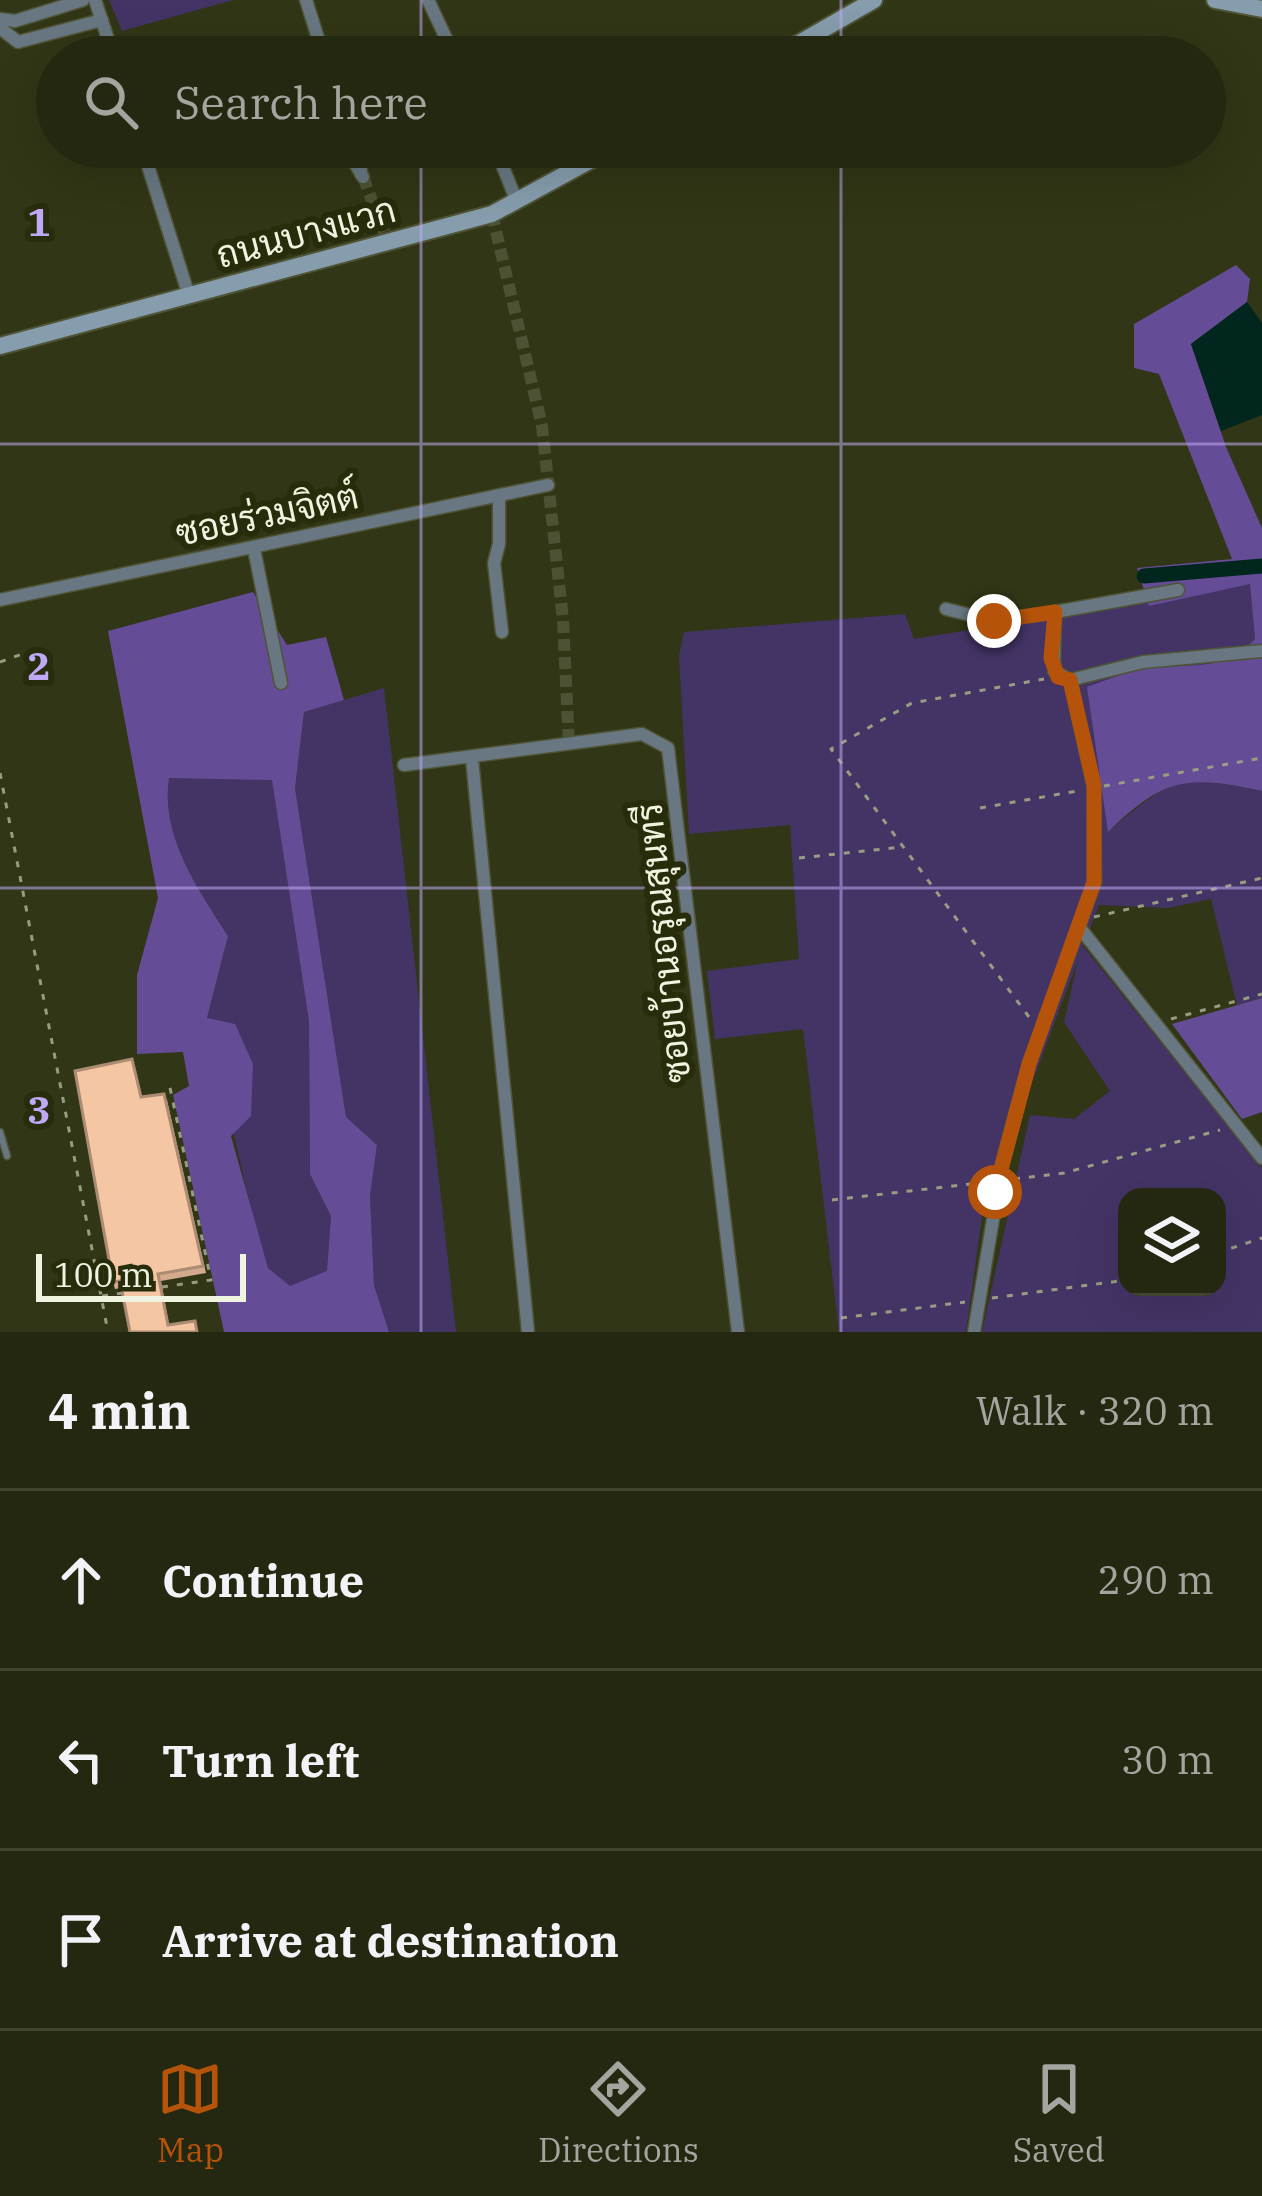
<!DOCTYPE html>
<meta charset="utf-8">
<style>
:root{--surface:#252810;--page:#31341e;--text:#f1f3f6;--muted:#a3a69f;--line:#424430;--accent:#b45309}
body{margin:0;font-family:"IBM Plex Serif",Sarabun,serif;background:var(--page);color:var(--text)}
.controls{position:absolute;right:36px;bottom:36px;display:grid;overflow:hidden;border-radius:24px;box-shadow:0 12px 48px #0002}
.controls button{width:108px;height:108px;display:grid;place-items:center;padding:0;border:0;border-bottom:3px solid var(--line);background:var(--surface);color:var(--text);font:60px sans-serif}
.scale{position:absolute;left:36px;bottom:30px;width:210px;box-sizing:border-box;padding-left:12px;border:6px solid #eff4e1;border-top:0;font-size:33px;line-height:42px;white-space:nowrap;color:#eff4e1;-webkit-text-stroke:9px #272c0b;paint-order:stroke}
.stop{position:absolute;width:36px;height:36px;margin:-27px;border:9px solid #b45309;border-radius:50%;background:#fff}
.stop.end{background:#b45309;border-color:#fff;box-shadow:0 3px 12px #0008}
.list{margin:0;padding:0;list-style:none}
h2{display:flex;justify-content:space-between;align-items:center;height:156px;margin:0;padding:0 48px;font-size:51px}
h2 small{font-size:39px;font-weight:400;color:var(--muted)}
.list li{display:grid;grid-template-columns:78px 1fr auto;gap:36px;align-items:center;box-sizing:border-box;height:180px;padding:0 48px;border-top:3px solid var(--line)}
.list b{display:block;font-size:45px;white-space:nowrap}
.list em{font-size:39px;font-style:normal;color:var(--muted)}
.icon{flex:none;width:66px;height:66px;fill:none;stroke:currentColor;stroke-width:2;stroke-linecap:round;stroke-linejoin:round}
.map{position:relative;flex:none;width:1262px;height:1332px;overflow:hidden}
.search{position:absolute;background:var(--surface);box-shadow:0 12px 48px #0002;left:36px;right:36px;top:36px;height:132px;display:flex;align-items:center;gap:30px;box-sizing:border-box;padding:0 42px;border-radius:66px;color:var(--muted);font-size:45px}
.sheet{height:696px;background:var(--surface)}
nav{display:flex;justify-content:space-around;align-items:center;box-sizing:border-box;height:168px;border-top:3px solid var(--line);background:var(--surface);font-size:33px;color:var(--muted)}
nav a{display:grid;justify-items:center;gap:6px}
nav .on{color:var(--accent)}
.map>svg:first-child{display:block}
</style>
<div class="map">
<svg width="1262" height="1332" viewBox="0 0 1262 1332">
<rect width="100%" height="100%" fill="#313616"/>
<!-- green -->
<g fill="#443466" fill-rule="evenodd">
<path d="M109 0H233L122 31Z"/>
<path d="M1250 584 1255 639C1223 670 1186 667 1142 669L1100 763 1109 831C1173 777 1177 774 1262 791V998L1237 1005 1211 899 1168 908 1099 905 1083 946 1262 1168V1332H982L1030 1115 1074 1119 1110 1091 1064 1022 1078 960 982 1216 966 1332H839L803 1029 715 1039 707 971 799 959 790 825 689 834 679 656 684 632 905 614 914 639ZM1127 1197H1217V1287H1127Z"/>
<path d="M384 688 456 1332H389L374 1285 370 1196 377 1145 346 1117 295 788 304 712Z"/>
<path d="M168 778 272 779 309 1021 310 1174 331 1216 327 1272 290 1287 268 1268 255 1226 207 1019 228 936C198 889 160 836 168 778Z"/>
</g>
<!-- forest -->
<g fill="#654c96" fill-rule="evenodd">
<path d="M1236 265 1250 279 1247 302 1191 344 1226 447 1262 528V791C1186 775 1165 777 1108 832L1087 687C1104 681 1123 673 1141 669 1188 660 1215 677 1255 639L1250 584 1149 606 1137 568 1232 559 1159 374 1134 368V324Z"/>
<path d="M253 592 287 645 326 637 344 700 304 712 295 788 346 1117 377 1145 370 1196 374 1285 389 1332H224L173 1095 189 1086 183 1052 137 1054V975L158 898 108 631ZM169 778 272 780 309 1021 310 1174 331 1216 327 1271 290 1286 268 1268 231 1136 251 1116 253 1064 235 1024 207 1018 228 936C198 889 160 836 169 778Z"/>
<path d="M1262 998V1112L1242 1119 1172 1024Z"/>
</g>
<!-- water -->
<path fill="#00261e" d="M1247 302 1262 323V415L1221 431 1191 344Z"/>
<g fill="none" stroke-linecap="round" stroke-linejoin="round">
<!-- canal -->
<path stroke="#00261e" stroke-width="15" d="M1144 576 1262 566"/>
<!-- street-tunnel -->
<g stroke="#4e5234" stroke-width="12" stroke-dasharray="12 6" stroke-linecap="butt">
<path d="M363 177 384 232"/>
<path d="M492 214 542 426 563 620 569 745"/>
</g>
<defs>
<path id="lane" d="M0 1132 7 1156"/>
<g id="street">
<path d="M95 0 114 57"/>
<path d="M306 0 324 57"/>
<path d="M428 0 455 57"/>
<path d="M0 19 15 21 83 0"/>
<path d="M0 28 18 42 102 20"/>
<path d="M51 112 57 110"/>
<path d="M142 147 189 296"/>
<path d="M345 147 363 177"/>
<path d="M360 147 361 174"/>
<path d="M495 147 517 202"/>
<path d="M499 496V544L494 563 502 632"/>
<path d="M254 549 281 683"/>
<path d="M1178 590 1055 612 1054 671 1070 680 1143 662 1262 651"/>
<path d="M0 600 548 485"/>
<path d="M946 609 994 621 1055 612"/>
<path d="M472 759 528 1332"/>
<path d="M404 765 642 734 668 748 738 1332"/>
<path d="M1080 928 1262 1158"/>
<path d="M974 1332 1003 1160 1029 1064 1095 882 1094 788 1070 680"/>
</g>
<g id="secondary">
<path d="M1215 0 1262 9"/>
<path d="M775 57 874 0"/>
<path d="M0 346 492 214 615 147"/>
</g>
</defs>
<!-- lane casing -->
<use href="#lane" stroke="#4f5436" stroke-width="9"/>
<!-- street casing -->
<use href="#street" stroke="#4f5436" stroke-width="15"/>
<!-- secondary casing -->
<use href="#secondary" stroke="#4f5436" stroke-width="20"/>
<!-- path -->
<g stroke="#979c83" stroke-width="3" stroke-dasharray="6 9" stroke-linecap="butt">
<path d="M0 662 36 649"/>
<path d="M0 773 108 1332"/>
<path d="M1104 786 1262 758"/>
<path d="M980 808 1083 790"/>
<path d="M799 858 902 847"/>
<path d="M1094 917 1262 878"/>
<path d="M1029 1017 831 749 912 703 1044 679"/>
<path d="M1171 1019 1262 994"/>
<path d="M1014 1179 1064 1173 1220 1130"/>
<path d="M832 1200 987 1182"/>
<path d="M1217 1253 1262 1238"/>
<path d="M162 1287 211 1280 169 1083"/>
<path d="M102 1296 123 1293"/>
<path d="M992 1298 1127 1280"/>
<path d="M841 1318 965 1302"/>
</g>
<!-- lane -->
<use href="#lane" stroke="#687781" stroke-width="6"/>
<!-- street -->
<use href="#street" stroke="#687781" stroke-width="12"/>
<!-- secondary -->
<use href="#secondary" stroke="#869dad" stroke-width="16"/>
</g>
<!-- wall -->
<path fill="#d3aa8d" d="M142 1097 167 1100 206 1273 161 1281 169 1325 130 1332 121 1288 115 1289 113 1282Z"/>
<!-- building -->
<path fill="#f5c6a4" stroke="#ac8b73" stroke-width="3" d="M132 1059 141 1097 164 1094 203 1266 158 1274 168 1325 195 1321 197 1332H130L120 1281 113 1282 75 1071Z"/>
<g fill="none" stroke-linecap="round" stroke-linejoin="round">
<!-- route -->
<path stroke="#b45309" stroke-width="15" d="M994 621 1055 612 1051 658 1058 677 1070 680 1094 785V882L1029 1064 995 1192"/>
</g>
<!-- grid -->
<path fill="none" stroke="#bfa9f4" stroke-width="3" stroke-opacity="0.55" d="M421 0V57M841 0V57M421 147V1332M841 147V1332M0 444H1262M0 888H1262"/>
<g text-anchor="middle" stroke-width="12" stroke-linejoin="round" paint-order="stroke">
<!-- street labels -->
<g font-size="36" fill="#eff4e1" stroke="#272c0b">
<text transform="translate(306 232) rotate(-15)" y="13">ถนนบางแวก</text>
<text transform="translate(267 514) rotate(-12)" y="13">ซอยร่วมจิตต์</text>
<text transform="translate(663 943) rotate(-96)" y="13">ซอยบ้านอรุณสุนทรี</text>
</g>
</g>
<g font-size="39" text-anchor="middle" font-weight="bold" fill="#bfa9f4" stroke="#272c0b" stroke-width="12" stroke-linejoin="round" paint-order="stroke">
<text x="39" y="236">1</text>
<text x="39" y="680">2</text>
<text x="39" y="1124">3</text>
</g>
</svg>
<div class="controls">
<button><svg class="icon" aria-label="layers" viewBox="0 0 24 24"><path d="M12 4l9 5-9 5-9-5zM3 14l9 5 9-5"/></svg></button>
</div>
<div class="scale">100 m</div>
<div class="stop" style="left:995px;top:1192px"></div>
<div class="stop end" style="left:994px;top:621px"></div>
<div class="search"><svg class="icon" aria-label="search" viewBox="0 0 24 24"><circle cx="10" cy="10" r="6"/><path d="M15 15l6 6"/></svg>Search here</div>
</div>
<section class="sheet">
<h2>4 min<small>Walk · 320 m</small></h2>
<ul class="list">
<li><svg class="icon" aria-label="ahead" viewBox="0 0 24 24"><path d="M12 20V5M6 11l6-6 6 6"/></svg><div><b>Continue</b></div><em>290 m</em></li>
<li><svg class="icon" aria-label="left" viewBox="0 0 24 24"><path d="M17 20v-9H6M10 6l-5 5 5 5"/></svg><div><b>Turn left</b></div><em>30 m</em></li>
<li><svg class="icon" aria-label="arrive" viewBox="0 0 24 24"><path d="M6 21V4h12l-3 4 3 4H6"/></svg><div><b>Arrive at destination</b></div></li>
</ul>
</section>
<nav>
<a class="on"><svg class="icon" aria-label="map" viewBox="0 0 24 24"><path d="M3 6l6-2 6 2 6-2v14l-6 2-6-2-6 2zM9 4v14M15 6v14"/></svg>Map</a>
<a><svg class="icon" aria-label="directions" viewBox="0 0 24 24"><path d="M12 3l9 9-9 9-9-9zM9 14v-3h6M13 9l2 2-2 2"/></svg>Directions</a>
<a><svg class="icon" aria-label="saved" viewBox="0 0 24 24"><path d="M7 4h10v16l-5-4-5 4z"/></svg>Saved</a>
</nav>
